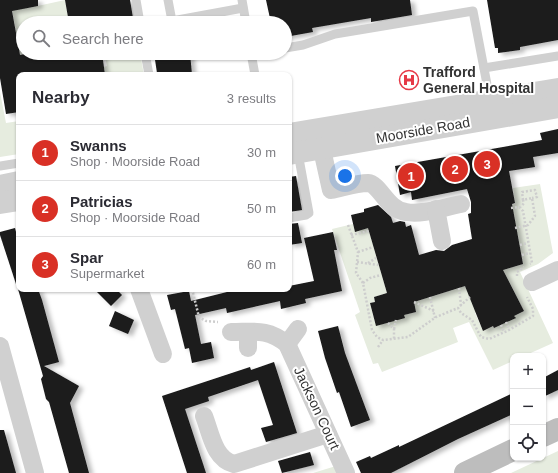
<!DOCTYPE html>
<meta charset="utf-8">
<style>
:root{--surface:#fff;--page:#f2f2f3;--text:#2b2b33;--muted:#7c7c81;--line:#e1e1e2;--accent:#d93025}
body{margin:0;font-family:Arial,sans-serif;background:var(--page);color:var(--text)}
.controls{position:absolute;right:12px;bottom:12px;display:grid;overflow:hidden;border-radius:8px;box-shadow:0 1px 3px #0004}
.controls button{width:36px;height:36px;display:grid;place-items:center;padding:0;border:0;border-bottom:1px solid var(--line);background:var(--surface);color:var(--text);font:20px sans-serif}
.you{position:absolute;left:345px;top:176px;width:14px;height:14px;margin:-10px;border:3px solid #fff;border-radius:50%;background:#1a73e8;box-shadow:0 0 0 6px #1a73e833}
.badge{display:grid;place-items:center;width:26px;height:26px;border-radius:50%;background:var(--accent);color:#fff;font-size:13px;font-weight:700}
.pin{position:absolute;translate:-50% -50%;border:2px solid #fff;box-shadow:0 1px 4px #0006}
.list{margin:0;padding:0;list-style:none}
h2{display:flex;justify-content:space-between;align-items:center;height:52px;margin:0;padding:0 16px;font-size:17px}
h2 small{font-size:13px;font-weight:400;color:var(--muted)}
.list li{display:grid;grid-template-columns:26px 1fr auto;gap:12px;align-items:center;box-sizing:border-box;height:56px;padding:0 16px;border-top:1px solid var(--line)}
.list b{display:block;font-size:15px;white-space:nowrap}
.list p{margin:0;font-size:13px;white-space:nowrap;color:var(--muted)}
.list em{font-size:13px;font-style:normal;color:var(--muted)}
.icon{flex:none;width:22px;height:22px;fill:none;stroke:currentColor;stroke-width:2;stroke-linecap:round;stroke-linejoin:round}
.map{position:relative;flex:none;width:558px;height:473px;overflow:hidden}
.search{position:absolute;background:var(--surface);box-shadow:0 1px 3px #0004;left:16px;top:16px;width:276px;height:44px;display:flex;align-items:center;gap:10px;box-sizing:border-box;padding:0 14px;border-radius:22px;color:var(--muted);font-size:15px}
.panel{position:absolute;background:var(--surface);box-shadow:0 1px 3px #0004;left:16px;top:72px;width:276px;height:220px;border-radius:8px}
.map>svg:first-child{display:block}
</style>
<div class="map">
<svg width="558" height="473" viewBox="0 0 558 473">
<defs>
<filter id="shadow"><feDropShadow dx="4.5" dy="2.5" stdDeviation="2" flood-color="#0004"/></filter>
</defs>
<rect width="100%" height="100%" fill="#fff"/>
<!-- green -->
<g fill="#e6ecdf">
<path d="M65 0 69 23H23V53H30L20 55 12 9 33 5V7Z"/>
<path d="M102 53H140L144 75H105L104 67 107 66 105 57H102Z"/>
<path d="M0 92 6 123 19 121V154L0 157Z"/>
<path d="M540 184 553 253 538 264 520 272 553 343 524 356H513V361L493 370 469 322 453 328 458 342 382 372 378 363 373 364 355 315 360 312 332 229 353 224 355 231 368 228 387 293 374 297 375 302 370 303 375 323 405 318 404 315 416 312 414 302 465 286 477 312 475 313 483 331 493 326 494 328 515 318 514 316 524 311 503 270 523 264 521 252H519V249L520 248 518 235 516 236 514 213H512L510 205 515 204 513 188Z"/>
<path d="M558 451V473H511Z"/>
<path d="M336 466 339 473H313Z"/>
</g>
<!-- building -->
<g fill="#1a1a1a" filter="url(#shadow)">
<path d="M0 0H38V6L12 11 20 55 30 53H102L105 75H19V112L6 114 0 78Z"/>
<path d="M65 0H130L133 18 118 21V23H69Z"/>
<path d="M266 0H410L412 15 371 22V18L312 28 313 32 285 37V23H271Z"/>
<path d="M487 0H558V40L520 47V50L498 53V48H495Z"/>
<path d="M154 53H190L192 75H164V72L157 73Z"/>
<path d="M558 129V153L533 157 535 167 509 171 515 203 512 204 523 264 503 270 524 311 514 316 516 318 494 328 493 326 483 331 465 286 414 302 416 312 404 315 405 318 376 326 370 303 375 302 374 297 387 293 368 228 355 232 351 215 364 212V209L378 205 391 217 393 223 400 221 405 222 406 227 411 225 419 255 436 250 444 251 452 245 472 239 468 214 471 213V202L467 189 412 200 411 192 400 195 395 166 542 140 540 133Z"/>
<path d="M296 176 302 210 289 212V177Z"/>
<path d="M298 223 302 243 289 245V224Z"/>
<path d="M15 228 19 244V284H16L0 235V232Z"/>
<path d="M333 232 337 250H334L342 291 305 299 306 303 281 309 280 301 227 313 226 308 195 315 201 344 211 342 214 358 192 363 189 348 185 349 175 309 171 310 167 295 189 291 191 301 239 289H289V286L314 281 304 238Z"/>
<path d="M18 289H38L42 300 59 362 44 366 79 386 70 403 89 473H69L49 402 46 399 41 379 43 376Z"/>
<path d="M94 289H116L122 295 111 306Z"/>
<path d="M115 311 134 320 128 334 109 326Z"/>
<path d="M338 326 345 353 370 420 351 427 339 392 337 393 325 358 318 331Z"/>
<path d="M274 362 297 433 266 442 261 428 273 425 258 380 208 397 209 401 185 409 206 473H187L162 396 250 367 251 370Z"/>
<path d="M558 370V390L543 397V378Z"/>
<path d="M513 393V414L458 439 391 473H361L356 462 370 456 371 458 399 445V447Z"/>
<path d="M0 430H4L16 473H0Z"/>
<path d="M310 452 314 465 282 473 278 461Z"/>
</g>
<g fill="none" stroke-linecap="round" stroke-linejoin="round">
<!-- path -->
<g stroke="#cdcdcd" stroke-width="2.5" stroke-dasharray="2 2" stroke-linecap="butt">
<path d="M523 200 522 192 535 190 537 197 532 198"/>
<path d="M511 208 519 207 523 211 532 263 530 264"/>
<path d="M348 225 358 252 356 273 363 283 372 330 377 337 383 340 408 337 436 317 458 308 461 313 472 320 481 337 489 339 507 331 533 316V309L527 297"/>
<path d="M515 228 528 225 535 216 532 198 523 200 524 203 521 207"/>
<path d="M351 235 369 231"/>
<path d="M520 245 528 243"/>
<path d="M358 252 373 247"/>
<path d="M522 255 530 253"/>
<path d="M357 262 378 265"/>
<path d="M368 263 376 258"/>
<path d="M517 276V272L524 267"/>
<path d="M363 283 370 278 381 275"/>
<path d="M459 288 461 305"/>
<path d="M192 289 199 317 206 321 218 322"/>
<path d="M157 290 165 289"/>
<path d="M430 297 435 318"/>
<path d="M414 302 434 311"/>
<path d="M460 306 470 297"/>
<path d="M506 322 509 329"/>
<path d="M388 323 394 329V339"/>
<path d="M501 325 504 332"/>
<path d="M394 329 396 320"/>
<path d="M378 347 383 340"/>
</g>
<!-- service -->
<g stroke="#d0d0d0" stroke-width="9">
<path d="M136 0 140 23"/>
<path d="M168 0 172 21 243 8"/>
<path d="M242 0 246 23"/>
<path d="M285 48 303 45 335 34 473 11 490 100"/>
<path d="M145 53 149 75"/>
<path d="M251 53 255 75"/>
<path d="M484 68 558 56"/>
<path d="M0 166 19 163"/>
<path d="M289 218 306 215 309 213 298 153"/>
</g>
<!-- minor -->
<g stroke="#d0d0d0" stroke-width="18">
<path d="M319 136 331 190C342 188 356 183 368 183 380 184 387 210 406 212 423 215 444 207 461 204"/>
<path d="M436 209 442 241"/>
<path d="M532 282 558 270"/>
<path d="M139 289 163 354"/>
<path d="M231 332C254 332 267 328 287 344L346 473"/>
<path d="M248 332V348"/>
<path d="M287 344 298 329"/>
<path d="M0 346 35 473"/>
<path d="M204 416C211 434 214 459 234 464L328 434"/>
</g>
<!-- tertiary -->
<g stroke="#d0d0d0" stroke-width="22">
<path d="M289 134 558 89"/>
<path d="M289 154 558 107"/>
<path d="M0 186 19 182"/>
<path d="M0 203 19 200"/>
</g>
<!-- secondary -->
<g stroke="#bdbdbd" stroke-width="22">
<path d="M543 436 558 429"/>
<path d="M465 473 513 450"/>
</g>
</g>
<!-- icons -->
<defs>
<symbol id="hospital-ring" viewBox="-11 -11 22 22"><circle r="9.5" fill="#fff" stroke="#e63946" stroke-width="1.5"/><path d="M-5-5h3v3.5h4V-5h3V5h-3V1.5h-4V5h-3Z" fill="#e63946"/></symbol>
</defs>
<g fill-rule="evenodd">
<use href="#hospital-ring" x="398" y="69" width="22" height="22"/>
</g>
<g text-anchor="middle" stroke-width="4" stroke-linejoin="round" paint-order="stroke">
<!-- poi labels -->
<g font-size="14" font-weight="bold" fill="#333" stroke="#fff" text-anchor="start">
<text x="423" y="77">Trafford<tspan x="423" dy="16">General Hospital</tspan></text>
</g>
<!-- street labels -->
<g font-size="14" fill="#333" stroke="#fff">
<text transform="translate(423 130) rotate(-10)" y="5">Moorside Road</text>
<text transform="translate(317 408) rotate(65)" y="5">Jackson Court</text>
</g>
</g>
</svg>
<div class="controls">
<button>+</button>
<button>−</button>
<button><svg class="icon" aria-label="locate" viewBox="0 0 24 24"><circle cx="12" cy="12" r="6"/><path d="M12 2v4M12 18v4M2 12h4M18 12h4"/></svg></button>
</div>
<div class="you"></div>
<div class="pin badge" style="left:411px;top:176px">1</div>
<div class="pin badge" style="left:455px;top:169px">2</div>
<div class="pin badge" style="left:487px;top:164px">3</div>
<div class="search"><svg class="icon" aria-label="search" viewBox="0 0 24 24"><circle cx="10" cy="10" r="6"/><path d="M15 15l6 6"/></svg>Search here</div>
<section class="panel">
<h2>Nearby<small>3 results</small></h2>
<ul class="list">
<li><span class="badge">1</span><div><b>Swanns</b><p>Shop · Moorside Road</p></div><em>30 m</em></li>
<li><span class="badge">2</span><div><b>Patricias</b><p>Shop · Moorside Road</p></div><em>50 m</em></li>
<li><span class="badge">3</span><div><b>Spar</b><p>Supermarket</p></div><em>60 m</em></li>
</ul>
</section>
</div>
